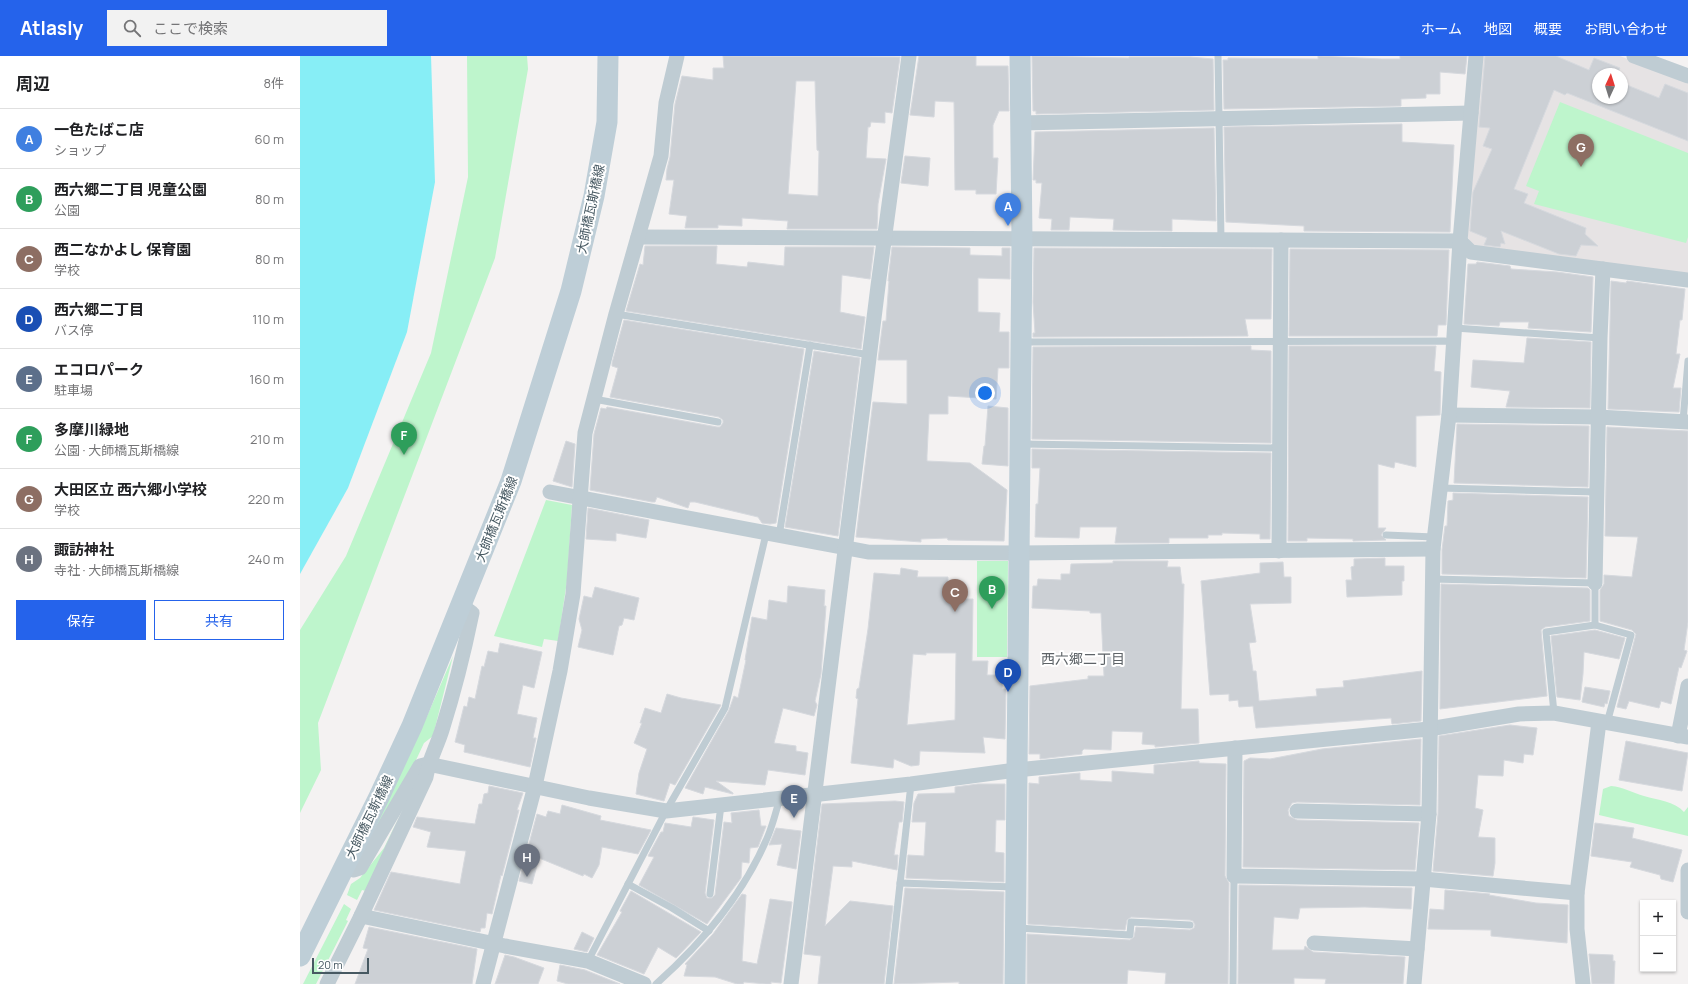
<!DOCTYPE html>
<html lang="ja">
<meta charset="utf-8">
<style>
:root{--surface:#fff;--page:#f2f2f2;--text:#202124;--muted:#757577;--line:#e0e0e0;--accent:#2563eb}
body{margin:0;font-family:Manrope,"Noto Sans JP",sans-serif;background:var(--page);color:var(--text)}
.controls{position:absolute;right:12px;bottom:12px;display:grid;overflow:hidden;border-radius:0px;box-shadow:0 1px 3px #0004}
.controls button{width:36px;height:36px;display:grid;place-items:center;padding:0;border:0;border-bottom:1px solid var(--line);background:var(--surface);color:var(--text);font:20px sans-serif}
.compass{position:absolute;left:1292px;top:12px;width:36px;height:36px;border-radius:50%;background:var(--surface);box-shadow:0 1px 3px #0004;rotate:4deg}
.scale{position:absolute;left:12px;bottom:10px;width:57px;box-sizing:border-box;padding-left:4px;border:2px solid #475962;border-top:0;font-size:11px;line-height:14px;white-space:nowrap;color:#475962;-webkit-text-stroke:3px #fff;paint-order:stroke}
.you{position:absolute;left:685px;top:337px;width:14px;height:14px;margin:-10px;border:3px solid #fff;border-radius:50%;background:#1a73e8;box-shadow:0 0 0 6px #1a73e833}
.badge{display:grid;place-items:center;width:26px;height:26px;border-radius:50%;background:var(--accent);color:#fff;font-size:13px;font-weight:700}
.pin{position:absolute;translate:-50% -33px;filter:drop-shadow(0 1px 2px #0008)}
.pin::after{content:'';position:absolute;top:21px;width:14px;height:12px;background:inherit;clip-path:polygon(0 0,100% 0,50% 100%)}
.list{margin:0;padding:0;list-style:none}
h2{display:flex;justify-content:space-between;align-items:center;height:52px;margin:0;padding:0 16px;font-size:17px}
h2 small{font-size:13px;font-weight:400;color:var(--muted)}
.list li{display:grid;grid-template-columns:26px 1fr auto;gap:12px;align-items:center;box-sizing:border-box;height:60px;padding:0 16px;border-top:1px solid var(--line)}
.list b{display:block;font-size:15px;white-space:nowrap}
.list p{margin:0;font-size:13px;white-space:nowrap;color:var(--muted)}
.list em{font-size:13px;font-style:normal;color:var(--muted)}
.actions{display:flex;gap:8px;padding:12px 16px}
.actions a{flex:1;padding:9px 0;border:1px solid var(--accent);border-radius:0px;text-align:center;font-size:14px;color:var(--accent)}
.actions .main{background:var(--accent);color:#fff}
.icon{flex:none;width:22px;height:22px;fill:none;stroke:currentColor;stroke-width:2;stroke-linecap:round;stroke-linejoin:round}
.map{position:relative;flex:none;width:1388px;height:928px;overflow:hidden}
header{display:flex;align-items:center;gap:24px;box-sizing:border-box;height:56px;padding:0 20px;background:var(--accent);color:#fff}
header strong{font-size:19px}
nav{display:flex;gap:22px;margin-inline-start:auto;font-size:14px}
.search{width:280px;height:36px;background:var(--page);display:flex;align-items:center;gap:10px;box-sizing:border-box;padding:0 14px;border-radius:0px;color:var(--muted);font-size:15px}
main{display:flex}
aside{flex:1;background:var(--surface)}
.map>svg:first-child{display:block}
</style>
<header>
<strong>Atlasly</strong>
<div class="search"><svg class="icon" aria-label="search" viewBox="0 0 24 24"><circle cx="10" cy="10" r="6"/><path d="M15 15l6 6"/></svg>ここで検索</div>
<nav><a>ホーム</a><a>地図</a><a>概要</a><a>お問い合わせ</a></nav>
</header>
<main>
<aside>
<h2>周辺<small>8件</small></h2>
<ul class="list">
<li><span class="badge" style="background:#3f7fe0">A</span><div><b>一色たばこ店</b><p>ショップ</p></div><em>60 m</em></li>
<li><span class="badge" style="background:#2e9e5b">B</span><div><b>西六郷二丁目 児童公園</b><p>公園</p></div><em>80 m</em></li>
<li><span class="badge" style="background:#8d6e63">C</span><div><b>西二なかよし 保育園</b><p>学校</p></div><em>80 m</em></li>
<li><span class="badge" style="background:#1a4fb4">D</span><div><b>西六郷二丁目</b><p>バス停</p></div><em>110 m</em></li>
<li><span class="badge" style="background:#5c6f8a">E</span><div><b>エコロパーク</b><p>駐車場</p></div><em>160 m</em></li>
<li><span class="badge" style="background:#2e9e5b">F</span><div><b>多摩川緑地</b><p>公園 · 大師橋瓦斯橋線</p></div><em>210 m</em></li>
<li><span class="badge" style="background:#8d6e63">G</span><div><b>大田区立 西六郷小学校</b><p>学校</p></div><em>220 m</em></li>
<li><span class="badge" style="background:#6b7280">H</span><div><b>諏訪神社</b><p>寺社 · 大師橋瓦斯橋線</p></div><em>240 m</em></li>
</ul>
<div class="actions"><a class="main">保存</a><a>共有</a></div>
</aside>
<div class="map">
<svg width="1388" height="928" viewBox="0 0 1388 928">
<rect width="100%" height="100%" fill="#f4f2f2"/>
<!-- education -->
<path fill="#e6e3e4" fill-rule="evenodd" d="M1183 0H1320L1388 27V221L1172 189 1167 180ZM1298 18H1322V42H1298Z"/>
<!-- green -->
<g fill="#bef5cc">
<path d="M167 0H227L228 13 195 202 18 667 21 714 0 757V574L46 500 131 297 168 121Z"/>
<path d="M1260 46 1388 97V181L1386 187 1234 148 1239 135 1226 130Z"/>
<path d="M246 444 272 449 267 525 258 585 244 583 242 591 194 580Z"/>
<path d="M677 505H708L707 601H677Z"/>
<path d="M153 600 133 680 124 687 110 717 60 801 128 658Z"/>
<path d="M1311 730C1323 731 1333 737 1344 740 1358 744 1374 745 1384 756L1388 751V780L1299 759 1303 733Z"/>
<path d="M100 759 66 835 62 834 57 844 47 839 51 828 60 822 84 792Z"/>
<path d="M44 848 51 853 46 864 48 865 16 928H3Z"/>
</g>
<!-- water -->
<path fill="#87eef6" d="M0 0H131L135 126 107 276 48 432 0 518Z"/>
<!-- building -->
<g fill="#ccd0d5" stroke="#d6d9de" fill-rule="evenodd">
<path d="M423 0 600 1 592 57 585 56V67L571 66 570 71H568L566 102 586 103 578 148 577 173H487L488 165 442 162V170L418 169V172H385L387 160 369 158 374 124H366L367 113 370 101 375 48 382 20 413 24V12H424ZM496 25H515L517 94 519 95 518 140 488 138Z"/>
<path d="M619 0H676V10H708L709 55H699L693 69V102H698L696 138H676V134H655L654 46 635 45 634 61 610 59Z"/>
<path d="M732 0 829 2V1H890L913 3 914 54 736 58V55H733Z"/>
<path d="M1018 0 1082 3H1100V0H1167L1165 18 1140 16V38H1126V42L1101 43V50L924 53 923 4H928V2L1018 3Z"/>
<path d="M1185 0H1256L1289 14 1294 2 1320 12 1317 18H1298V42H1322V27L1359 42 1365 28 1388 37V85L1267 37 1265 39 1254 34 1214 133 1228 138 1224 147 1286 172 1285 178 1298 190 1281 189 1276 200 1259 198 1201 175 1205 188 1201 187 1200 191 1184 189 1187 182 1170 175 1173 136 1192 93 1183 90 1190 72 1179 71Z"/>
<path d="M1102 68V86L1154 89 1150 176 1004 175V170L926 166 924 71Z"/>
<path d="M914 72 916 165 872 163V175L813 174 814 163 770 161 769 174H751L752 163 739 162 742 127H736V124H733L735 76Z"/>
<path d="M605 100 630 102 628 130 601 127Z"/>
<path d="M345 190H417L416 208 447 211 448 206 484 210 485 191H574L570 223 542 219 540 256 565 261 561 293 326 255 340 208 343 209Z"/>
<path d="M592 191 670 192V199L702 200V192H710V223L678 222V256L700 257 699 276H709V312H698L696 343 648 340V358H629L627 399V405L670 407 707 434 704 485 648 484 647 482 621 483V486L556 481 573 346 607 348V304H578L583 265H586L589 225H588Z"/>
<path d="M734 192 972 193 971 263H945L948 280 733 281V277H735L733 246Z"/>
<path d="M990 193 1149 194 1146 269H1138L1137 280H989Z"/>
<path d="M1177 206 1210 210 1211 213 1257 216 1293 221 1291 276 1228 272 1229 266H1200L1199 270 1164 268 1168 208H1176Z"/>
<path d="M1311 225 1326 227 1327 225 1385 233 1382 264H1380L1376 298H1380L1373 332H1381L1379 356 1308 353Z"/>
<path d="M324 264 504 293 476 467 470 468 462 467 458 461 395 446H390L388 452 357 441 355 446H352L290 434 294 378 301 352 306 353 307 351 417 371H420L423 367V364L419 361 310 341 318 312 312 310V307Z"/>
<path d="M1227 282 1291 286 1290 352 1206 351 1210 335 1171 331 1173 304 1224 307Z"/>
<path d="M951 290V294L971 295V387L732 383 733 291Z"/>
<path d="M989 290H1136L1134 315 1141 316 1140 359 1116 360V411L1095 406 1094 412 1078 408V472H1086L1081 479 1086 484 1053 485V483L1007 482V485H988Z"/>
<path d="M514 295 560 302 538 480 485 471Z"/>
<path d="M688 350 708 352V410L682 408 684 390H685Z"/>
<path d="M1157 368 1289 370 1288 431 1154 427Z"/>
<path d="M1307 371 1388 375V566L1384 594 1387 595 1381 612 1379 611 1371 648 1361 645 1359 652 1329 645 1326 653 1317 651 1336 578 1332 574 1300 565V534L1304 528V519L1332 521 1338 481 1305 480Z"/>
<path d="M266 385 275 388 272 431 253 425Z"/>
<path d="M732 393 971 397 970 483H960V478L922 477V479H908V482H869V487H815L817 471H780L779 482 735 481 736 448H738L740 412H732Z"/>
<path d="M1153 437 1288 441 1286 522 1142 518V494L1145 470H1147L1148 445 1153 444Z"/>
<path d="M288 452 349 464 346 482 316 477V485L286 483Z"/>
<path d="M1085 502V510H1104V525H1102V539L1047 541 1046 524H1052L1051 511 1054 510V503Z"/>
<path d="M813 505H868L867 511H880L882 528H884L881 653H898L899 687 855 691V689L842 688 843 676 812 675 811 694 784 693 782 695V698L740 703V698H729L730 630 788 623V620H804L801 557H790V555L732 552 733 530H737L738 523 761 524V518H770L771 508 813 507Z"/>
<path d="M983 506 984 521H991V547L950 548 956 586 949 587 953 615H956L959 645 1017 640 1016 633 1044 631 1043 625 1122 615 1121 665 1092 668 1091 662 956 672 953 650 939 651 938 644 929 645V638L910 639 901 525 960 517V507Z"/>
<path d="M601 512 618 515 617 521H648V535H654V543H673L672 605H688L687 619H703L702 633H706L705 683 683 681 685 697 620 695 619 709 611 710 594 703 593 712 551 707 558 643 556 642 557 633 559 632 568 573 574 517 600 519ZM626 597H656L655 664 607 669 613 598 626 599Z"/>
<path d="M1141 528 1288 532 1290 534V565L1245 571 1241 574 1247 640 1140 653Z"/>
<path d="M488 530 525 534 524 550H526L523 592 521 618 515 645 517 649 514 660 483 652 474 687 496 690V695L508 697 505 719 468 714 465 729 416 725 433 737V738L405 731 403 738 385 732 429 654 434 640 438 642 446 604H445L452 561 467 564 469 544 487 547Z"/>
<path d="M295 531 339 542 334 564 324 562 322 569 319 570 313 599 278 591 282 574 279 563 284 540 292 542Z"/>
<path d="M1295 574 1325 582 1319 603 1284 596 1283 618 1280 644 1257 641 1251 580Z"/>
<path d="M200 587 242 596 234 632 223 629 217 658 237 662 233 682H236L230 711 164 696 165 689 155 686 164 650 167 651 169 641 175 643 182 610 184 611 188 595 198 597Z"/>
<path d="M1285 631 1310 635 1307 648 1305 647 1304 651 1282 646Z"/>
<path d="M367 638 381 642 421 649 375 729 370 727 364 745 336 738 339 717 347 693 334 687 342 667H340L345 652 361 657Z"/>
<path d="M1210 669 1237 672 1233 699 1224 698 1223 707 1204 704 1203 720 1178 719 1175 752 1183 754 1178 781 1195 782V807L1193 820 1133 815 1138 758 1139 680Z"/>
<path d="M1121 683 1120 749 997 746 992 747 988 754 989 760 997 764 1119 767 1115 814 943 811 944 705 950 702 970 703 1022 693Z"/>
<path d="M1326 685 1388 697 1382 735 1319 724Z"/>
<path d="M899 705V707L926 708 925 820 929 827 928 928H865L866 917 828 914 827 928H727V878L830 884 834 881 836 871 890 874 894 872 895 869 893 865 890 864 831 861 827 864 825 874 728 868 729 727 739 728V721L780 717V724L812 726V715L854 718V709Z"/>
<path d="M678 728H705V764H696L695 796 704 797V826L606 822 608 799 624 800 626 766H612L614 747 618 738 655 737V731Z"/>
<path d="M189 730 223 737 217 754H219L202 820 201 819 192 858 187 857 185 872H181L180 876 74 854 91 816 160 828 166 795 127 791 131 776 113 771 117 761 175 768 179 748H182L184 738 188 737Z"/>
<path d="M595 745 604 746 602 766H599L594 799H598L597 814 552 805V811L533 810 525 870 550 845 593 850 584 928H518L521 900 504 898 522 748Z"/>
<path d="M262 749 301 760 300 764 351 774 338 798 302 791 299 809 292 822 284 818 283 820 239 802 232 828 219 825 237 758 246 761 248 755 260 758Z"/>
<path d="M459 754 461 770H466L463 778 458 791 450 792 449 807 442 806 441 822 407 868 339 829 354 801 348 800 361 776H363L365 767 391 771 393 761 414 764 405 837 407 842H412L415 839 424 766 432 767 431 757Z"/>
<path d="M1295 767 1334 772 1332 782 1382 794 1373 826 1361 823 1360 819 1330 811 1332 806 1291 800Z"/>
<path d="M476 772 501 775 496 813 477 809 482 788 469 789Z"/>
<path d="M939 829 1112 832 1111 853 1065 851 1000 852 998 863 974 861 972 894H1004L1005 890 1013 896 1105 901 1103 928H1025L1026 923 994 922V928H938Z"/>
<path d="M605 832 704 836 703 928H659V926L594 928Z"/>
<path d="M1145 834 1190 838 1189 839 1236 847 1268 849 1267 887 1191 880V874L1128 873 1130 853 1144 854Z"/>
<path d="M331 835 401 876 376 902 358 891 344 918 297 899 322 856 320 855Z"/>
<path d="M442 838 446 839 442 905 457 908 470 843 492 846 481 927 471 926V928H466L444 926 443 928H437L415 921 384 920 387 909 385 908 413 878Z"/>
<path d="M69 871 177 893 172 928H55L68 893 63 892Z"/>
<path d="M282 876 294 882 287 896 274 893Z"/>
<path d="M1289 898 1313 899V905H1315L1314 928H1292Z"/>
<path d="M205 899 214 901 244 912 238 928H195Z"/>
<path d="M260 909 285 914 320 928H268L257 925Z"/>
</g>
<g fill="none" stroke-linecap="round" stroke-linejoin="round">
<!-- lane -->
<g stroke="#bfccd3" stroke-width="7">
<path d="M918 0 921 184"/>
<path d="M316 258 570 299"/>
<path d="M1155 272 1300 282"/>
<path d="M722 286 1144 285 1153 286"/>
<path d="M294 343 418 366"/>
<path d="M1383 365 1388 305"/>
<path d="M721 388 980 392"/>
<path d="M1140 432 1297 436"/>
<path d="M1086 479 1134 481"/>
<path d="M479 480 510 289"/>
<path d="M1132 523 1295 527V569L1246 576 1254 657"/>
<path d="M1295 569 1331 579 1307 667"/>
<path d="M600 827 714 831"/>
<path d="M328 828 372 852 409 875"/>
<path d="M410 838 421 749"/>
<path d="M718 872 830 879 831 866 890 869"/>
<path d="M288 905 366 755 425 652 466 478"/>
<path d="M356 928C402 887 444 838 468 780 473 768 476 755 480 742"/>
<path d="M589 928 611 728"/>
<path d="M933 928 934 820"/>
</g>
<!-- street -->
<g stroke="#bfccd3" stroke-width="15">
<path d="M1334 0 1388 20"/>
<path d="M720 67 1171 57"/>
<path d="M338 181 1160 185 1171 196 1388 224"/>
<path d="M1149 359 1298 361 1388 366"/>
<path d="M250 436 568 496 719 497 1133 493"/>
<path d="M979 495 981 184"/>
<path d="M1295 527 1300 282 1303 213"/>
<path d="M1378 680 1388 630"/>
<path d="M935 692 934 820 1123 823 1277 837"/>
<path d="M997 755 1129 758"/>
<path d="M44 811 54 814 60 812 120 710 128 708 289 742 366 755 611 728 716 714 1129 673 1219 658 1254 657 1388 681"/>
<path d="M1388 814V856"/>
<path d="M61 860 205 890 288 905 344 928"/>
<path d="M1014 887 1117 893"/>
<path d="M27 928 61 860 126 721C129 704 137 690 142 674 154 636 164 596 172 557L161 549"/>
<path d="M183 928 235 730 260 615 273 538 285 377 316 258 361 100 366 47 377 0"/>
<path d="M491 928 578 230 609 0"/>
<path d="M1114 928 1129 758 1133 493 1149 359 1160 185 1176 0"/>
<path d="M1283 928 1277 873V837L1299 666"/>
</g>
<!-- secondary -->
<g stroke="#beced7" stroke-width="21">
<path d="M0 900 79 741 112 670 211 425 271 235 294 140 307 66 308 0"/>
<path d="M715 928 722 184 720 0"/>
</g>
</g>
<g text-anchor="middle" stroke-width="4" stroke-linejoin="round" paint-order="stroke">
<!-- street labels -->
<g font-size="13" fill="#475962" stroke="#fff">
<text transform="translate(290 153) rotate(-78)" y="5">大師橋瓦斯橋線</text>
<text transform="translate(196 463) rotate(-68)" y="5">大師橋瓦斯橋線</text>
<text transform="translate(69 761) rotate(-64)" y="5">大師橋瓦斯橋線</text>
</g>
<!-- neighbourhood labels -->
<g font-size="14" fill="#5e6468" stroke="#fff">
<text x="783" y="608">西六郷二丁目</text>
</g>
</g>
</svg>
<div class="controls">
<button>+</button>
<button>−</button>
</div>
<svg class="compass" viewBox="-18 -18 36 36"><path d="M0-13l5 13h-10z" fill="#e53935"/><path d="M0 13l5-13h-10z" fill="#757577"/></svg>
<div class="scale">20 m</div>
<div class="you"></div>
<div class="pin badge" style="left:708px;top:170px;background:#3f7fe0">A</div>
<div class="pin badge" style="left:692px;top:553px;background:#2e9e5b">B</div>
<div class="pin badge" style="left:655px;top:556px;background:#8d6e63">C</div>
<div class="pin badge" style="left:708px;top:636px;background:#1a4fb4">D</div>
<div class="pin badge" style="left:494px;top:762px;background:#5c6f8a">E</div>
<div class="pin badge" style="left:104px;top:399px;background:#2e9e5b">F</div>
<div class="pin badge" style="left:1281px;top:111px;background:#8d6e63">G</div>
<div class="pin badge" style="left:227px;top:821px;background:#6b7280">H</div>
</div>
</main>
